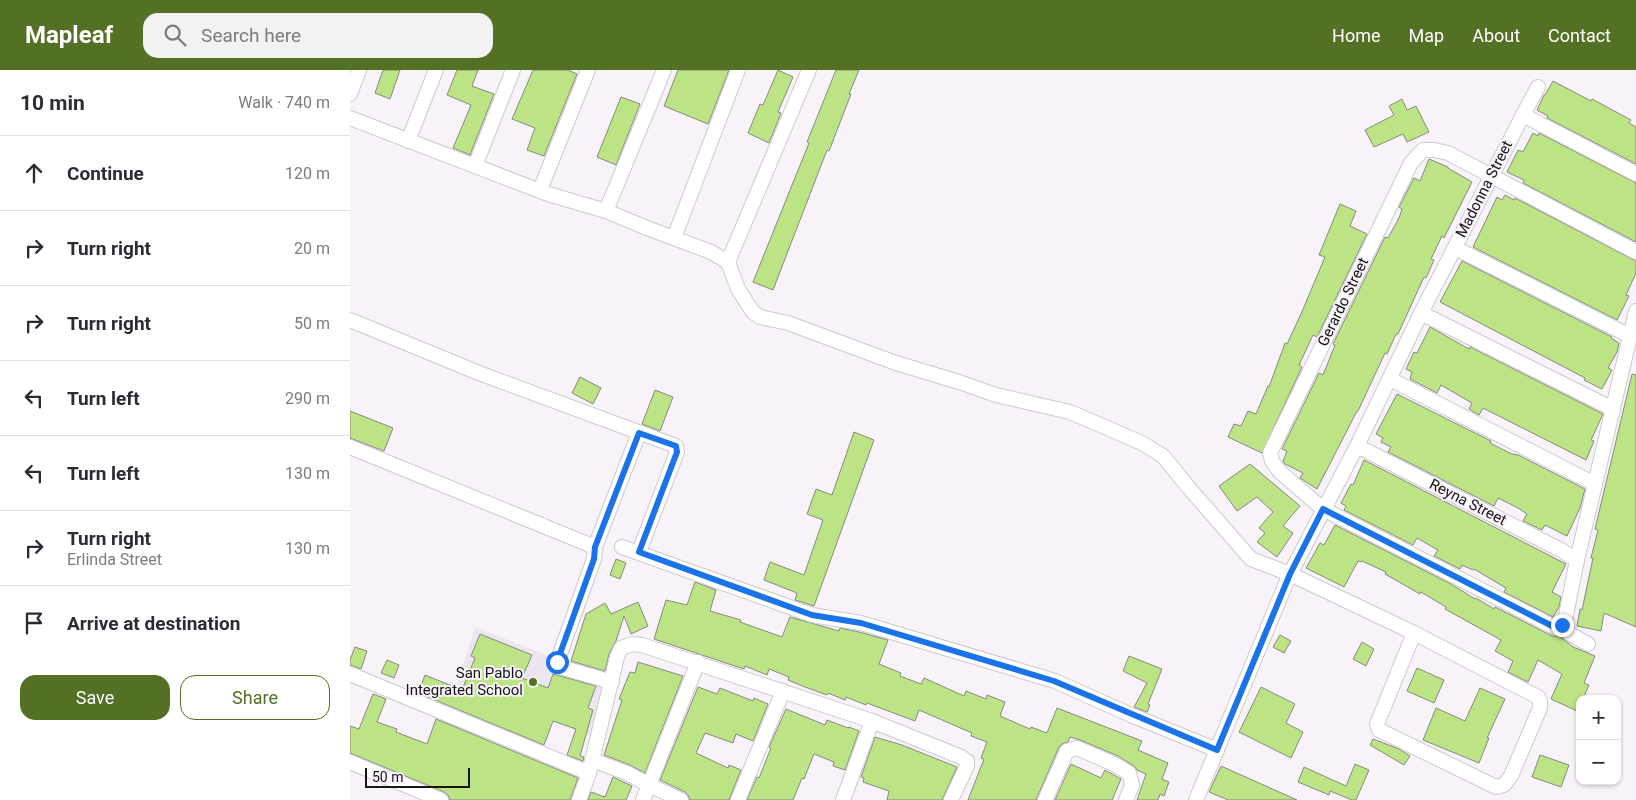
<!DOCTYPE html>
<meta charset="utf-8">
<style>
:root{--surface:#fff;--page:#f2f2f3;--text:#2b2b33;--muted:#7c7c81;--line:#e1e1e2;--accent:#547024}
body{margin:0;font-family:Roboto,sans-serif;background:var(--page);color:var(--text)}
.controls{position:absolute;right:15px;bottom:15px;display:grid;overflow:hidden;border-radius:10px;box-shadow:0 1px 4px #0004}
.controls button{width:45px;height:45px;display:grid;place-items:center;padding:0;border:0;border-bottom:1px solid var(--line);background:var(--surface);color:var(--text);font:25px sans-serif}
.scale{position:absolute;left:15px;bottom:12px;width:105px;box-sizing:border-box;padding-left:5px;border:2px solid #171617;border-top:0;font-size:14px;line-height:18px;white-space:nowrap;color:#171617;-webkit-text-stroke:4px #f7f3f8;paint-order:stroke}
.stop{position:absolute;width:15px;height:15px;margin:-11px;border:4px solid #1a73e8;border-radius:50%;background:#fff}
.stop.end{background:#1a73e8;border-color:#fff;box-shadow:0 1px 5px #0008}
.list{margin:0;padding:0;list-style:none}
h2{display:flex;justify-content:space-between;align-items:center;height:65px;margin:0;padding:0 20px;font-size:21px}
h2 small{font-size:16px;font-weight:400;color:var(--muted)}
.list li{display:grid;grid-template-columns:32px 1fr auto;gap:15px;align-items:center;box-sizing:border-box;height:75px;padding:0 20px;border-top:1px solid var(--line)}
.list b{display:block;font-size:19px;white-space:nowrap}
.list p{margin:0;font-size:16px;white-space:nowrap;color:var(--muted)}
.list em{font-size:16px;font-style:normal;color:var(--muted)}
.actions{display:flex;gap:10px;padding:15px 20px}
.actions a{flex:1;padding:11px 0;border:1px solid var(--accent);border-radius:15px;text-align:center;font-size:18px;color:var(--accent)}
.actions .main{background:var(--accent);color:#fff}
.icon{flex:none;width:28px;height:28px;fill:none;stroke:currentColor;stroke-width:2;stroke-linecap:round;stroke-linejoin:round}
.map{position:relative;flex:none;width:1286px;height:730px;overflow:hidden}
header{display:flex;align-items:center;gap:30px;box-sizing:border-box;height:70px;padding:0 25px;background:var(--accent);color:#fff}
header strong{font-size:24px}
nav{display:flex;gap:28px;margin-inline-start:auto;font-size:18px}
.search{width:350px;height:45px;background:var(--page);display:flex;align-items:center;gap:12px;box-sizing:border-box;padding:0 18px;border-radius:15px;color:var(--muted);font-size:19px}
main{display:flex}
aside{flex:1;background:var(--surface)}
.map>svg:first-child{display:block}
</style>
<header>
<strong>Mapleaf</strong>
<div class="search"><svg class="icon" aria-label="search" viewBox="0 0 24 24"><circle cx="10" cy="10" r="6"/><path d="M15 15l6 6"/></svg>Search here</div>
<nav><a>Home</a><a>Map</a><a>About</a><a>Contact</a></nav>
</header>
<main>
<aside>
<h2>10 min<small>Walk · 740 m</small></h2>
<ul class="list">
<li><svg class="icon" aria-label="ahead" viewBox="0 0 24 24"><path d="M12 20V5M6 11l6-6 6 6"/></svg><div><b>Continue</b></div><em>120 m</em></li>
<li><svg class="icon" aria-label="right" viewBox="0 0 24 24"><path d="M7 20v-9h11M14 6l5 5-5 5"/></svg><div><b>Turn right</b></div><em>20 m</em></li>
<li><svg class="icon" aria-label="right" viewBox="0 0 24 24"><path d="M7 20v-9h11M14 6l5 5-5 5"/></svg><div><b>Turn right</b></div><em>50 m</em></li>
<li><svg class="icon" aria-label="left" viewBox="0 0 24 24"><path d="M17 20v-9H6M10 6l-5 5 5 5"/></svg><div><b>Turn left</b></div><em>290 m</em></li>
<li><svg class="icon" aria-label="left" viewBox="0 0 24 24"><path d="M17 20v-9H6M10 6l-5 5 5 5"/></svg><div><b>Turn left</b></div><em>130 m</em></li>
<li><svg class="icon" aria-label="right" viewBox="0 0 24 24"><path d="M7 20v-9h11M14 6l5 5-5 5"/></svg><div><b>Turn right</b><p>Erlinda Street</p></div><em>130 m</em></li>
<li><svg class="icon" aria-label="arrive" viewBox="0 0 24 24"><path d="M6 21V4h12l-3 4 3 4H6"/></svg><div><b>Arrive at destination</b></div></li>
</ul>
<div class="actions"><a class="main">Save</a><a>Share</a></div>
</aside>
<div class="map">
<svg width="1286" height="730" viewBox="0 0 1286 730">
<rect width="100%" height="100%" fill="#f7f3f8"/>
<!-- built -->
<path fill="#ede5f0" d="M125 557 258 609 240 666 107 615Z"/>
<!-- building -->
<g fill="#bce384" stroke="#878984">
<path d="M33 0H50L40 29 25 23Z"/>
<path d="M107 0H128L122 16 144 24 120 85 103 78 121 35 97 25Z"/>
<path d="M183 0H218L227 4 194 86 177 80 185 58 162 49Z"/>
<path d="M328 0H379L358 54 314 36Z"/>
<path d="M428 0 443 7 428 42 431 43 419 73 398 63 410 34 413 35Z"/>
<path d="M486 0H509L499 24H501L479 81 477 80 423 220 403 212 459 73 457 72Z"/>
<path d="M1203 11 1241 31 1242 29 1281 50 1279 53 1286 57V94L1197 48 1198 46 1187 40 1194 25H1195Z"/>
<path d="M271 27 290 34 266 95 247 87Z"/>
<path d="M1052 29 1057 40 1066 36 1079 62 1057 72 1053 64 1024 77 1015 60 1044 45 1039 36Z"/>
<path d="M1183 63 1188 66 1189 63 1286 113V172L1173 113 1174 110 1157 102 1168 80 1173 82Z"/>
<path d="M1079 89 1098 97V98L1122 112 1094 168 1092 166 1081 189 1084 190 1076 208 1074 207 1048 264H1046L1037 284 1035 283 1008 341H1007L967 419 950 408 953 403 935 394 933 391 937 381 932 379 969 303 973 305 985 275 983 274 1035 167 1038 168 1049 148 1052 139 1049 137 1064 108 1070 111Z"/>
<path d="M1155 125 1164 130 1165 128 1286 191V203L1276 225 1279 226 1267 250 1123 177 1147 127 1152 130Z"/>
<path d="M990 134 1006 141 1000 156 1017 164 967 267 963 265 949 295 952 297 912 383 878 367 884 354 891 356 898 341 906 344 918 316 919 317 935 273 937 274 951 244 975 187 969 185Z"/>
<path d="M1112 191 1262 267 1261 268 1269 273 1267 282 1258 298 1262 300 1252 319 1234 310 1235 308 1090 232Z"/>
<path d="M1080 257 1119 279 1120 277 1253 344 1241 370 1244 371 1236 390 1133 338 1129 345 1119 339 1122 333 1091 315 1087 323 1060 309 1062 302 1056 299 1064 282 1067 283Z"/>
<path d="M1282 304 1286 305V557L1254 543 1251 561 1227 556 1230 539 1232 540 1243 488H1241L1248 460 1245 459Z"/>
<path d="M230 307 251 318 243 334 222 323Z"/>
<path d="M305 320 323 327 310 361 292 354Z"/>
<path d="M1047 324 1141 371 1140 373 1162 384 1168 385 1235 419 1230 438 1217 466 1195 455 1192 460 1173 451 1177 444 1168 438 1148 428 1144 436 1038 382 1041 377 1031 372 1033 368 1026 364Z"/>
<path d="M0 341 43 358 34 381 0 368Z"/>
<path d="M504 362 524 370 464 536 445 530 447 523 414 510 420 492 454 505 473 450 457 444 466 419 482 425Z"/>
<path d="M1014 390 1216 494 1202 522 1211 527 1209 537 1203 547 1154 522 1156 518 1124 499 1123 500 1112 495 1110 499 1084 486 1088 480 1067 468 1063 475 994 440 996 436 991 433 1001 414 1003 415Z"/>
<path d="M900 394 950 436 933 456 943 463 927 487 907 472 915 463 909 458 923 442 907 427 887 441 869 416Z"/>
<path d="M985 455 1101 514 1125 529 1126 528 1144 539 1145 537 1202 566H1209L1223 577 1245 586 1234 613 1239 615 1233 629H1230V635L1227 641 1201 629 1212 604 1188 590 1178 612 1158 602 1163 591 1145 581 1151 570 1095 539 1096 537 1071 522 1070 524 1035 504 1036 502 1012 491 1011 492 1008 491 994 517 956 498 970 473 974 475Z"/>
<path d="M266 489 276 493 270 509 260 505Z"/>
<path d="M345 512 366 520 360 541 391 550 390 552 432 567 440 547 489 561 490 558 509 562 538 570 529 594 551 603 550 606 571 614 574 608 614 626 616 621 636 629 637 625 655 632 650 646 680 659 681 657 697 663 707 638 792 671 788 680 818 693 812 709 819 712 814 726 810 724 808 730H787L796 704 787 700 784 696 768 686 730 670 720 667 718 672 712 674 709 677 686 730H618L634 689 631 688 637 672 621 666 622 663 569 640 565 651 517 633 516 635 496 627 495 630 478 623 477 625 455 617 438 610 439 607 419 599 417 605 395 596 394 599 304 569 316 530 337 535Z"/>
<path d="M288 532 298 556 281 564 274 546 266 571 259 584 255 601 221 591 236 544 255 533 261 544Z"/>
<path d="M130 564 182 585 172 608 198 618 203 604 246 616 238 638 243 640 230 686 234 687 233 691 217 685 226 659 203 651 194 675 68 623 75 605 112 620 125 588 121 586Z"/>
<path d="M930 565 941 571 934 583 923 577Z"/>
<path d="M1012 572 1024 579 1016 596 1003 589Z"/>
<path d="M5 577 17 581 11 599 0 595V590Z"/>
<path d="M779 586 812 599 798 634 800 635 797 642 784 637 797 613 773 601Z"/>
<path d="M37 590 49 595 44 608 31 603Z"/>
<path d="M288 592 333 606 295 703 280 695 254 685 272 630 269 629 280 602 285 603Z"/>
<path d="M1067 598 1094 610 1084 633 1057 621Z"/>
<path d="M348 617 367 624 370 618 403 631 404 628 418 634 403 671 386 664 383 673 355 663 346 683 378 698 379 695 391 700 379 730H340L338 725 335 722 310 710Z"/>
<path d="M911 617 945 634 936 653 953 662 941 688 889 662Z"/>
<path d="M1130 618 1155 629 1137 668H1139L1129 693 1073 670 1086 638 1115 651Z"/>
<path d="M23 624 36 629 27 652 47 659 46 662 77 674 86 649 228 708 220 730H100L98 725 94 722 0 683V656L9 659Z"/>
<path d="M436 639 475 655 477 650 498 658 499 657 509 661 495 700 483 696 484 692 464 684 454 709 452 708 443 730H397L407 707 409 708 421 678 419 677Z"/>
<path d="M525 667 552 675 607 697 592 730H537L539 721 513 712 514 708 511 707Z"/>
<path d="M1023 669 1049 679 1060 686 1054 695 1020 675Z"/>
<path d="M1190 685 1219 695 1211 717 1182 707Z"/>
<path d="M721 694 751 708 755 700 771 709 762 730H705Z"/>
<path d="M1005 694 1019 700 1006 730H1002L980 721 979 725 948 712 954 697 996 716Z"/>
<path d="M871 696 947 730H878L859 722Z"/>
<path d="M263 707 282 716 276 730H238L241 722 255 727Z"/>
</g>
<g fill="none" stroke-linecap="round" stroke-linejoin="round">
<defs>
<g id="minor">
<path d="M459 0 378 192 388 219 397 233 403 242 410 247 438 253 546 293 609 312 646 325 720 342 792 373 813 386 839 418 901 489 940 504 1064 563 1188 627 1190 631V638L1161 706 1154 715 1146 717 1029 660 1027 654 1064 563"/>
<path d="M0 24 9 0"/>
<path d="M1173 45 1188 17"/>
<path d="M0 48 198 124 256 141 297 158 361 182 378 192"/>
<path d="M58 71 86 0"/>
<path d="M125 96 163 0"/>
<path d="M190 120 238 0"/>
<path d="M256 141 314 0"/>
<path d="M324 168 388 0"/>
<path d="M1105 178 1280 266"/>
<path d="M1286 182 1098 83 1084 80H1073L1061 93 920 383 922 391 930 402 973 439 1206 558 1212 555 1215 550 1227 490 1286 241"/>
<path d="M1071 243 1263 339"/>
<path d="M0 250 129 303 326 376 327 382 289 482"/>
<path d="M1040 309 1245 414"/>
<path d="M1007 376 1209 479 1227 490"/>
<path d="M0 377 245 477"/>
<path d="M272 477 462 545 511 553 705 611 781 645 867 680"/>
<path d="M1212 555 1220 564 1238 574"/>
<path d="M0 604 239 703"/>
<path d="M262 612 210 597 207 592 244 489 245 477 289 363"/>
<path d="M242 690 277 703 299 715 331 730"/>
<path d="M0 692 91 730"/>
<path d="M229 730 239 703 267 587 271 578 283 574 292 575 522 651 611 687 617 691V696L601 730"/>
<path d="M293 730 348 592"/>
<path d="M388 730 433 621"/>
<path d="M493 730 522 651"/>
<path d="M695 730 717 681 727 678 764 694 779 703 782 715 776 730"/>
<path d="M846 730 940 504 1007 376 1071 243 1173 45 1286 104"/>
</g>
</defs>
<!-- minor casing -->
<use href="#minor" stroke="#cdc9ce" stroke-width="16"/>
<!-- minor -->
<use href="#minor" stroke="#fff" stroke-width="14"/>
</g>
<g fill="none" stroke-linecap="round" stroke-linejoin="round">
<!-- route -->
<path stroke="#1a73e8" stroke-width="6" d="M207 592 244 489 245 477 289 363 326 376 327 382 289 482 462 545 511 553 704 611 867 680 940 504 973 439 1206 558 1212 555"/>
</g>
<!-- markers -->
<circle fill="#547024" stroke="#f7f3f8" stroke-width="2" cx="183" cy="612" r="5"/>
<g text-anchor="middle" stroke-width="4" stroke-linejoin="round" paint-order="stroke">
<!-- street labels -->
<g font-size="15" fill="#171617" stroke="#f7f3f8">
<text transform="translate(1134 119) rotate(-63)" y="5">Madonna Street</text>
<text transform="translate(993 232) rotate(-64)" y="5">Gerardo Street</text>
<text transform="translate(1118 432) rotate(27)" y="5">Reyna Street</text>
</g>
<!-- poi labels -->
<g font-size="15" fill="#171617" stroke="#f7f3f8" text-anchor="end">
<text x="173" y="608">San Pablo<tspan x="173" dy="17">Integrated School</tspan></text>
</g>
</g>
</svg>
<div class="controls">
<button>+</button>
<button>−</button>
</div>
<div class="scale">50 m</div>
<div class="stop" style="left:207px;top:592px"></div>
<div class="stop end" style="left:1212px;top:555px"></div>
</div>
</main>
